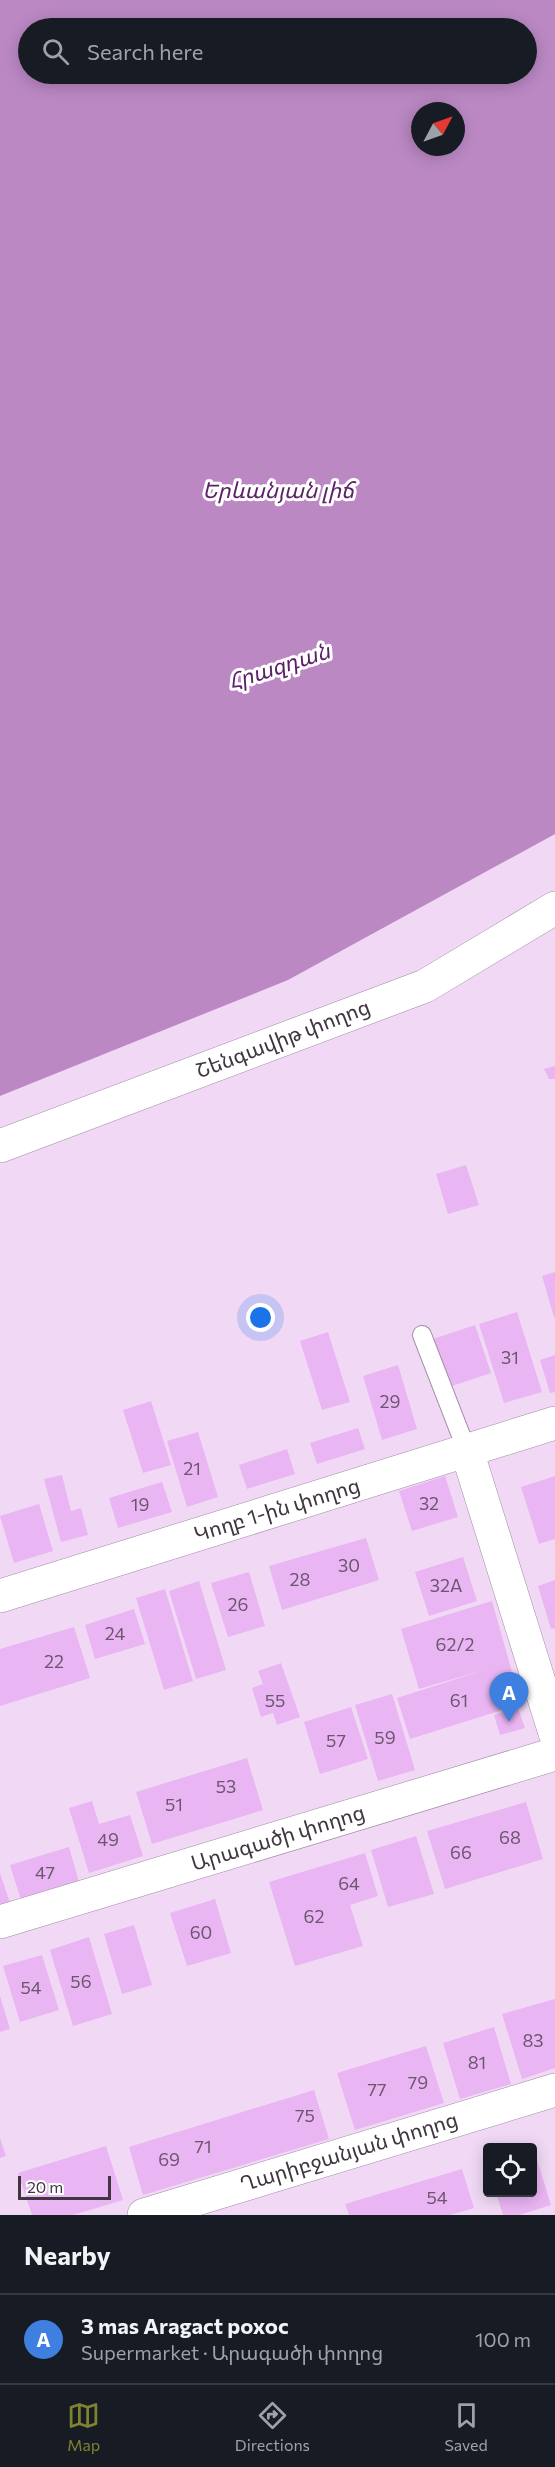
<!DOCTYPE html>
<meta charset="utf-8">
<style>
:root{--surface:#171b24;--page:#20242c;--text:#f1f3f6;--muted:#9ea1a6;--line:#363941;--accent:#80832d}
body{margin:0;font-family:Commissioner,"Noto Sans Armenian",sans-serif;background:var(--page);color:var(--text)}
.controls{position:absolute;right:18px;bottom:18px;display:grid;overflow:hidden;border-radius:6px;box-shadow:0 3px 15px #0003}
.controls button{width:54px;height:54px;display:grid;place-items:center;padding:0;border:0;border-bottom:2px solid var(--line);background:var(--surface);color:var(--text);font:30px sans-serif}
.compass{position:absolute;left:411px;top:102px;width:54px;height:54px;border-radius:50%;background:var(--surface);box-shadow:0 3px 15px #0003;rotate:49deg}
.scale{position:absolute;left:18px;bottom:15px;width:93px;box-sizing:border-box;padding-left:6px;border:3px solid #3f3640;border-top:0;font-size:16px;line-height:21px;white-space:nowrap;color:#3f3640;-webkit-text-stroke:4px #fff;paint-order:stroke}
.you{position:absolute;left:261px;top:1318px;width:21px;height:21px;margin:-15px;border:4px solid #fff;border-radius:50%;background:#1a73e8;box-shadow:0 0 0 9px #1a73e833}
.badge{display:grid;place-items:center;width:39px;height:39px;border-radius:50%;background:var(--accent);color:#fff;font-size:20px;font-weight:700}
.pin{position:absolute;translate:-50% -50px;filter:drop-shadow(0 2px 3px #0008)}
.pin::after{content:'';position:absolute;top:32px;width:21px;height:18px;background:inherit;clip-path:polygon(0 0,100% 0,50% 100%)}
.list{margin:0;padding:0;list-style:none}
h2{display:flex;justify-content:space-between;align-items:center;height:78px;margin:0;padding:0 24px;font-size:26px}
h2 small{font-size:20px;font-weight:400;color:var(--muted)}
.list li{display:grid;grid-template-columns:39px 1fr auto;gap:18px;align-items:center;box-sizing:border-box;height:90px;padding:0 24px;border-top:2px solid var(--line)}
.list b{display:block;font-size:22px;white-space:nowrap}
.list p{margin:0;font-size:20px;white-space:nowrap;color:var(--muted)}
.list em{font-size:20px;font-style:normal;color:var(--muted)}
.icon{flex:none;width:33px;height:33px;fill:none;stroke:currentColor;stroke-width:2;stroke-linecap:round;stroke-linejoin:round}
.map{position:relative;flex:none;width:555px;height:2215px;overflow:hidden}
.search{position:absolute;background:var(--surface);box-shadow:0 3px 15px #0003;left:18px;right:18px;top:18px;height:66px;display:flex;align-items:center;gap:15px;box-sizing:border-box;padding:0 21px;border-radius:33px;color:var(--muted);font-size:22px}
.sheet{height:168px;background:var(--surface)}
nav{display:flex;justify-content:space-around;align-items:center;box-sizing:border-box;height:84px;border-top:2px solid var(--line);background:var(--surface);font-size:16px;color:var(--muted)}
nav a{display:grid;justify-items:center;gap:3px}
nav .on{color:var(--accent)}
.map>svg:first-child{display:block}
</style>
<div class="map">
<svg width="555" height="2215" viewBox="0 0 555 2215">
<rect width="100%" height="100%" fill="#f1d9f5"/>
<!-- water -->
<path fill="#bb88c4" fill-rule="evenodd" d="M0 0H555V834L288 980 0 1096ZM28 28H526V74H28ZM420 111H456V147H420Z"/>
<!-- building -->
<g fill="#eab5f3">
<path d="M555 1066V1079H549L544 1069Z"/>
<path d="M466 1165 479 1205 448 1214 436 1174Z"/>
<path d="M555 1272V1317H554L542 1276Z"/>
<path d="M517 1312 542 1392 504 1403 479 1324Z"/>
<path d="M475 1325 491 1373 449 1387 433 1339Z"/>
<path d="M328 1332 350 1402 322 1410 300 1341Z"/>
<path d="M555 1355V1392L550 1393 540 1360Z"/>
<path d="M398 1365 417 1429 382 1440 363 1376Z"/>
<path d="M151 1401 171 1465 143 1473 123 1410Z"/>
<path d="M358 1428 365 1449 317 1464 310 1443Z"/>
<path d="M198 1432 218 1497 187 1507 167 1441Z"/>
<path d="M287 1449 295 1474 247 1489 239 1465Z"/>
<path d="M62 1475 71 1511 81 1508 88 1535 61 1542 44 1479Z"/>
<path d="M445 1476 458 1517 412 1531 399 1491Z"/>
<path d="M555 1476V1539L539 1544 521 1487Z"/>
<path d="M162 1482 172 1512 118 1528 109 1498Z"/>
<path d="M39 1504 53 1551 14 1563 0 1516Z"/>
<path d="M366 1538 379 1580 282 1610 269 1566Z"/>
<path d="M463 1557 477 1601 429 1616 415 1572Z"/>
<path d="M249 1572 265 1626 228 1637 211 1583Z"/>
<path d="M555 1580V1628L551 1629 538 1586Z"/>
<path d="M199 1581 226 1670 196 1679 169 1591Z"/>
<path d="M165 1589 193 1681 164 1690 136 1598Z"/>
<path d="M492 1601 521 1704 410 1739 397 1698 484 1670 419 1689 401 1629Z"/>
<path d="M134 1609 145 1644 95 1659 85 1625Z"/>
<path d="M74 1627 90 1678 0 1706V1649Z"/>
<path d="M281 1663 300 1717 277 1725 273 1713 261 1717 252 1688 263 1684 258 1671Z"/>
<path d="M392 1694 415 1770 378 1781 355 1705Z"/>
<path d="M351 1707 368 1759 320 1774 304 1722Z"/>
<path d="M518 1708 525 1728 500 1735 494 1715Z"/>
<path d="M247 1758 263 1810 152 1844 136 1792Z"/>
<path d="M92 1801 99 1824 130 1815 143 1856 89 1873 69 1808Z"/>
<path d="M526 1802 543 1859 445 1889 427 1831Z"/>
<path d="M416 1836 434 1894 388 1907 371 1850Z"/>
<path d="M69 1847 79 1882 21 1900 10 1865Z"/>
<path d="M365 1853 378 1896 350 1905 363 1946 295 1966 269 1882Z"/>
<path d="M0 1873 10 1903 0 1906Z"/>
<path d="M215 1899 231 1953 187 1966 170 1913Z"/>
<path d="M134 1925 152 1985 122 1994 104 1934Z"/>
<path d="M89 1937 112 2014 73 2026 50 1950Z"/>
<path d="M42 1955 59 2010 20 2022 3 1966Z"/>
<path d="M0 1996 10 2029 0 2032Z"/>
<path d="M555 1999V2068L522 2079 502 2014Z"/>
<path d="M494 2027 511 2084 460 2099 443 2043Z"/>
<path d="M426 2046 444 2103 355 2130 337 2073Z"/>
<path d="M314 2090 329 2139 143 2195 129 2147Z"/>
<path d="M0 2138 6 2156 0 2158Z"/>
<path d="M106 2146 123 2200 73 2215H32L18 2173Z"/>
<path d="M533 2147 551 2205 519 2215H503L496 2192H532Z"/>
<path d="M462 2169 474 2208 450 2215H349L345 2204Z"/>
</g>
<g fill="none" stroke-linecap="round" stroke-linejoin="round">
<defs>
<path id="service" d="M422 1335 467 1451"/>
<g id="minor">
<path d="M0 1146 425 986 555 908"/>
<path d="M467 1451 555 1733"/>
<path d="M0 1596 555 1423"/>
<path d="M0 1922 555 1754"/>
<path d="M144 2215 555 2090"/>
</g>
</defs>
<!-- service casing -->
<use href="#service" stroke="#9e89a2" stroke-width="20"/>
<!-- minor casing -->
<use href="#minor" stroke="#9e89a2" stroke-width="34"/>
<!-- service -->
<use href="#service" stroke="#fff" stroke-width="18"/>
<!-- minor -->
<use href="#minor" stroke="#fff" stroke-width="33"/>
</g>
<g text-anchor="middle" stroke-width="6" stroke-linejoin="round" paint-order="stroke">
<!-- number labels -->
<g font-size="18" fill="#6a566d">
<text x="510" y="1364">31</text>
<text x="390" y="1408">29</text>
<text x="192" y="1475">21</text>
<text x="429" y="1510">32</text>
<text x="140" y="1511">19</text>
<text x="349" y="1572">30</text>
<text x="300" y="1586">28</text>
<text x="446" y="1592">32A</text>
<text x="238" y="1611">26</text>
<text x="115" y="1640">24</text>
<text x="455" y="1651">62/2</text>
<text x="54" y="1668">22</text>
<text x="275" y="1707">55</text>
<text x="459" y="1707">61</text>
<text x="385" y="1744">59</text>
<text x="336" y="1747">57</text>
<text x="226" y="1793">53</text>
<text x="174" y="1811">51</text>
<text x="510" y="1844">68</text>
<text x="108" y="1846">49</text>
<text x="461" y="1859">66</text>
<text x="45" y="1879">47</text>
<text x="349" y="1890">64</text>
<text x="314" y="1923">62</text>
<text x="201" y="1939">60</text>
<text x="81" y="1988">56</text>
<text x="31" y="1994">54</text>
<text x="533" y="2047">83</text>
<text x="477" y="2069">81</text>
<text x="418" y="2089">79</text>
<text x="377" y="2096">77</text>
<text x="305" y="2122">75</text>
<text x="203" y="2153">71</text>
<text x="169" y="2166">69</text>
<text x="437" y="2204">54</text>
</g>
<!-- street labels -->
<g font-size="21" fill="#3f3640" stroke="#fff">
<text transform="translate(283 1039) rotate(-21)" y="7">Շենգավիթ փողոց</text>
<text transform="translate(277 1510) rotate(-17)" y="7">Կողբ 1-ին փողոց</text>
<text transform="translate(278 1838) rotate(-17)" y="7">Արագածի փողոց</text>
<text transform="translate(349 2152) rotate(-17)" y="7">Ղարիբջանյան փողոց</text>
</g>
<!-- water labels -->
<g font-size="22" font-style="italic" fill="#5d2069" stroke="#fff">
<text x="278" y="498">Երևանյան լիճ</text>
<text transform="translate(279 666) rotate(-18)" y="8">Հրազդան</text>
</g>
</g>
</svg>
<div class="controls">
<button><svg class="icon" aria-label="locate" viewBox="0 0 24 24"><circle cx="12" cy="12" r="6"/><path d="M12 2v4M12 18v4M2 12h4M18 12h4"/></svg></button>
</div>
<svg class="compass" viewBox="-18 -18 36 36"><path d="M0-13l5 13h-10z" fill="#e53935"/><path d="M0 13l5-13h-10z" fill="#9ea1a6"/></svg>
<div class="scale">20 m</div>
<div class="you"></div>
<div class="pin badge" style="left:509px;top:1722px;background:#3f7fe0">A</div>
<div class="search"><svg class="icon" aria-label="search" viewBox="0 0 24 24"><circle cx="10" cy="10" r="6"/><path d="M15 15l6 6"/></svg>Search here</div>
</div>
<section class="sheet">
<h2>Nearby<small></small></h2>
<ul class="list">
<li><span class="badge" style="background:#3f7fe0">A</span><div><b>3 mas Aragact poxoc</b><p>Supermarket · Արագածի փողոց</p></div><em>100 m</em></li>
</ul>
</section>
<nav>
<a class="on"><svg class="icon" aria-label="map" viewBox="0 0 24 24"><path d="M3 6l6-2 6 2 6-2v14l-6 2-6-2-6 2zM9 4v14M15 6v14"/></svg>Map</a>
<a><svg class="icon" aria-label="directions" viewBox="0 0 24 24"><path d="M12 3l9 9-9 9-9-9zM9 14v-3h6M13 9l2 2-2 2"/></svg>Directions</a>
<a><svg class="icon" aria-label="saved" viewBox="0 0 24 24"><path d="M7 4h10v16l-5-4-5 4z"/></svg>Saved</a>
</nav>
